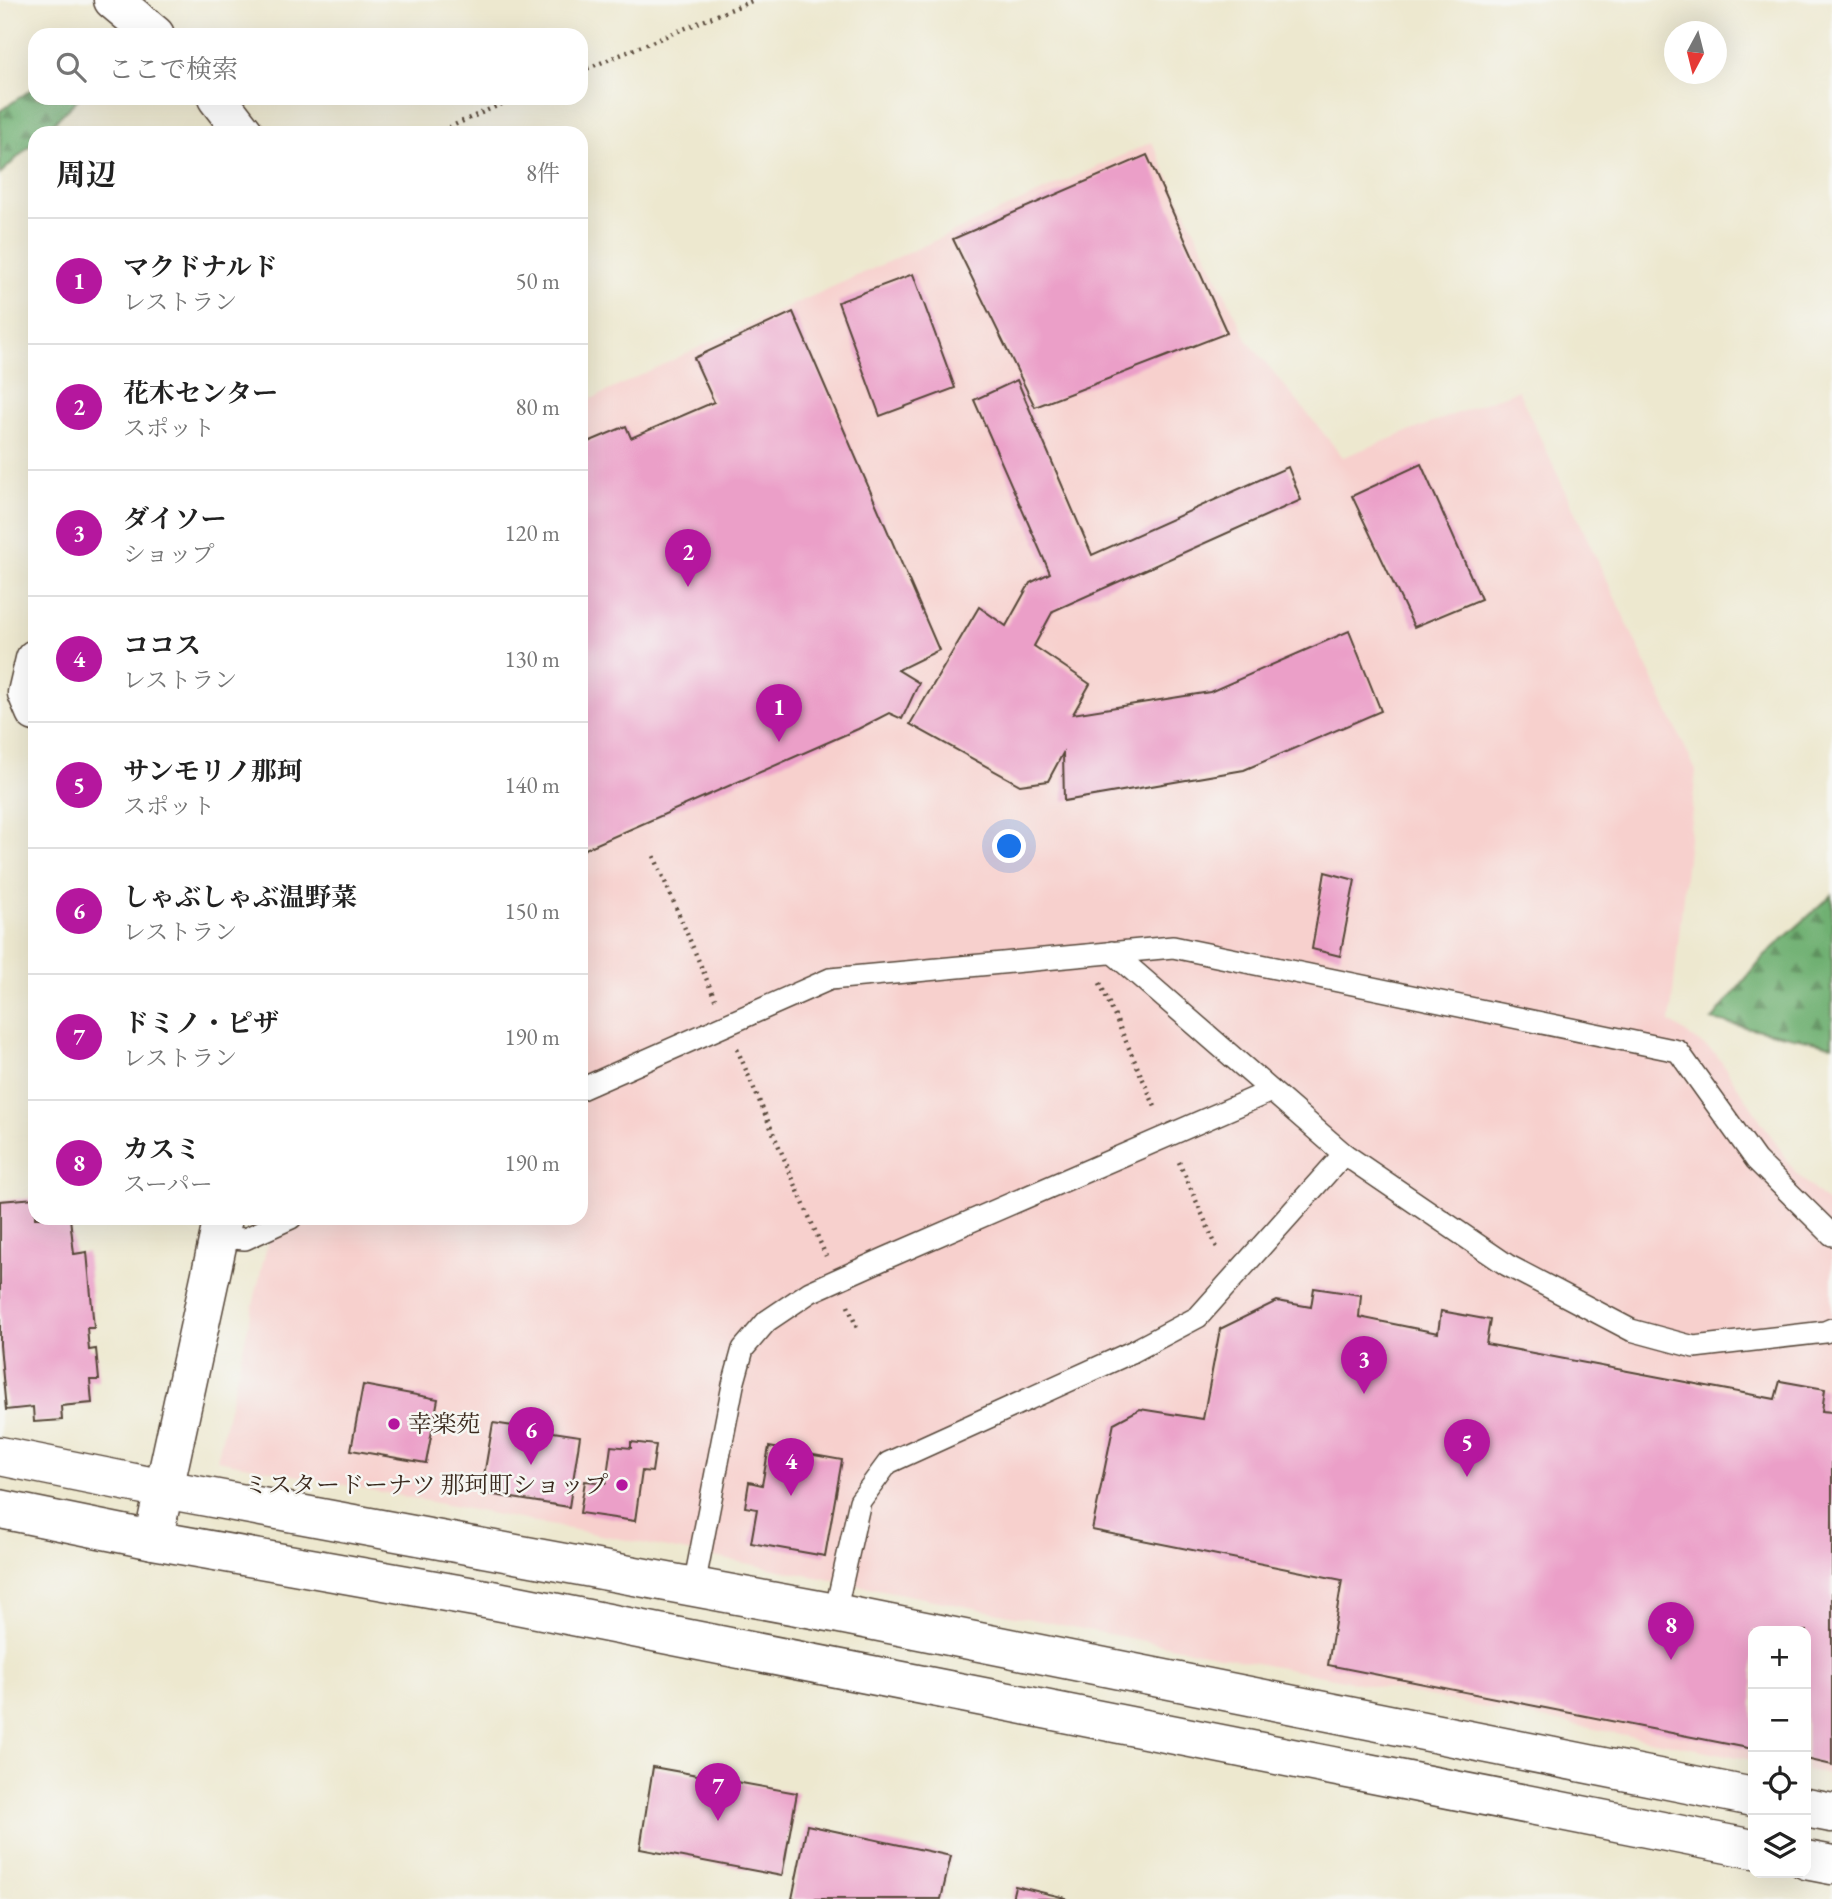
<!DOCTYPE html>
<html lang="ja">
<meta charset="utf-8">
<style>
:root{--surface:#fff;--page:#f2f2f2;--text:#222;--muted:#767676;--line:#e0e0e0;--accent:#b5179e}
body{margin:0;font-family:"EB Garamond","Noto Serif JP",serif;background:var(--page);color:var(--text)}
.controls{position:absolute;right:21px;bottom:21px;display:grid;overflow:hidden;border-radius:14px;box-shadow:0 7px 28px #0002}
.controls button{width:63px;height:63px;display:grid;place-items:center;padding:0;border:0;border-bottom:2px solid var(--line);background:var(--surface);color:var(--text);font:35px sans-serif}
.compass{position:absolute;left:1664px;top:21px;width:63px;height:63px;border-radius:50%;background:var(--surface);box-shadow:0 7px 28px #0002;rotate:187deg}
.you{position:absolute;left:1010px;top:847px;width:24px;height:24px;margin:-18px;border:5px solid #fff;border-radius:50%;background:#1a73e8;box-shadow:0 0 0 10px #1a73e833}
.badge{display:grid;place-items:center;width:46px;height:46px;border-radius:50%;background:var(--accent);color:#fff;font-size:23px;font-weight:700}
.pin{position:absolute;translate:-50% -58px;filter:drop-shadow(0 2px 4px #0008)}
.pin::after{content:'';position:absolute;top:37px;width:24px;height:21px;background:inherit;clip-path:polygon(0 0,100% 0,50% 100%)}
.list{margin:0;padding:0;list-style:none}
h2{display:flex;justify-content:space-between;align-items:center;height:91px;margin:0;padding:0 28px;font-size:30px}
h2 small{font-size:23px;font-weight:400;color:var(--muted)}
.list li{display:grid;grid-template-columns:46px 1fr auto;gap:21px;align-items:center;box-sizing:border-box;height:126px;padding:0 28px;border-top:2px solid var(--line)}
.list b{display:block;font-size:26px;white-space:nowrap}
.list p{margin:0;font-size:23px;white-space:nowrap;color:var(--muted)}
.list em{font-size:23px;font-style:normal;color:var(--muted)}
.icon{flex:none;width:38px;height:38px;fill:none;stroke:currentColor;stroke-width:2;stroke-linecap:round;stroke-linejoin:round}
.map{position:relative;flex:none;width:1832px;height:1899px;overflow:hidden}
.search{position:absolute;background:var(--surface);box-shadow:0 7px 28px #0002;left:28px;top:28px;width:560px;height:77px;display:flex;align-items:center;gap:18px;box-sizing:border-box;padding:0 24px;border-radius:21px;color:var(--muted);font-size:26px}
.panel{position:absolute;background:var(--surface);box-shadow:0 7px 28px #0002;left:28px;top:126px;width:560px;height:1099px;border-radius:21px}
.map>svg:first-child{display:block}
</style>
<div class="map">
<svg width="1832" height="1899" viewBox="0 0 1832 1899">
<defs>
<pattern id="forest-firs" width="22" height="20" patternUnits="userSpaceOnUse" patternTransform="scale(1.75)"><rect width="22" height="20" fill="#70b072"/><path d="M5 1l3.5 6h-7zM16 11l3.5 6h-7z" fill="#5d8f5d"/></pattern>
</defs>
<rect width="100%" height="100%" fill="#f6f6f2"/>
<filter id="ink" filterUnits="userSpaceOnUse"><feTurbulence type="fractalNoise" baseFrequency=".0143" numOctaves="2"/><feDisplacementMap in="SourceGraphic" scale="14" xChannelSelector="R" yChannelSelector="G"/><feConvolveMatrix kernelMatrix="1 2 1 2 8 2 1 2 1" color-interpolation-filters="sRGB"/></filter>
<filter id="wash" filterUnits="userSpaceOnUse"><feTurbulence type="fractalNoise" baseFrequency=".00686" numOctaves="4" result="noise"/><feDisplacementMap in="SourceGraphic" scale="28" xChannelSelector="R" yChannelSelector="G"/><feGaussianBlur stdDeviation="1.57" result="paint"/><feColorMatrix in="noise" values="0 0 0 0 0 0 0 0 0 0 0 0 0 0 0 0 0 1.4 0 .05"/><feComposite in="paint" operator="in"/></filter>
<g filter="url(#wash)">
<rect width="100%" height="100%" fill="#ede8cf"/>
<!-- built -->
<path fill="#f7d0cd" d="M1152 142 1248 341 1343 457 1518 390 1696 771 1670 1022 1716 1054 1796 1173 1832 1207V1775L1806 1770V1631H1753V1760L217 1460 271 1228 267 1218H581V404L702 346Z"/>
<!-- forest -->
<g fill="url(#forest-firs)" stroke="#566d48" stroke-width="2">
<path d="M35 87V98H79L43 133H35V141L0 174V111Z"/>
<path d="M1832 895V1045L1712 1020 1764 956Z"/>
</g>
<g id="blocks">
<!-- building -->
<g fill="#eb9fc8">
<path d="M1147 155 1227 333 1035 407 953 239Z"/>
<path d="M913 274 955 388 880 416 838 302Z"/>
<path d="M793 312 939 650 898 670 919 683 902 719 889 713 858 729 581 851V445L626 426 631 438 714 402 694 358Z"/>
<path d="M1017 380 1092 555 1288 467 1301 500 1053 611 1034 646 1090 684 1073 714 1210 692 1349 631 1381 711 1244 770 1064 801 1063 753 1048 781 1020 785 910 724 979 607 1006 626 1030 583 1050 573 974 400Z"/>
<path d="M1421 464 1481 599 1414 627 1352 496Z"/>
<path d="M1325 872 1355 880 1340 956 1312 949Z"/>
<path d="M35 1198V1218H70L74 1254 87 1252 94 1328H87L89 1350 96 1349 99 1380H90L92 1403 61 1406 62 1420 34 1422 33 1407 6 1410 0 1345V1201Z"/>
<path d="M1314 1288 1361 1295 1359 1317 1438 1333 1441 1311 1490 1320 1486 1344 1775 1399 1780 1381 1825 1389 1822 1411 1832 1412V1765L1806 1759V1631H1753V1749L1328 1665 1342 1580 1092 1530 1114 1423 1140 1409 1203 1419 1220 1329 1277 1301 1311 1307Z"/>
<path d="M363 1385 438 1399 426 1463 351 1450Z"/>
<path d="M493 1423 580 1436 569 1507 481 1493Z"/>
<path d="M631 1442 656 1445 652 1472 642 1471 635 1521 580 1513 585 1481 606 1483 611 1446 631 1448Z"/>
<path d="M769 1447 842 1460 825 1556 751 1543 757 1509 745 1507 749 1482 762 1485Z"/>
<path d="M653 1767 797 1793 782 1876 640 1849Z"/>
<path d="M807 1825 951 1856 941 1899H792Z"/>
<path d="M1015 1886 1066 1898V1899H1012Z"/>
</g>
</g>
</g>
<g filter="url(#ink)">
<use href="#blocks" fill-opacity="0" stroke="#564639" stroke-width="2"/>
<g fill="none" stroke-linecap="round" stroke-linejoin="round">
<defs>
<g id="service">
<path d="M581 1089 830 979 1173 947 1678 1051 1756 1160 1832 1235"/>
<path d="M1344 1154 1507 1265 1631 1330 1694 1347 1825 1332 1832 1329"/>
<path d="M219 1237 245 1239 291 1218"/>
<path d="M694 1586 733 1385 743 1349 767 1321 810 1292 886 1258 1271 1091"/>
<path d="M835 1613 860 1501 888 1463 1132 1352 1198 1317 1344 1154 1112 952"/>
</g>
<g id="minor">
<path d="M113 0 155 35"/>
<path d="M217 98 244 133"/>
<path d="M35 659 27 693 35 712"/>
<path d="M153 1540 223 1218"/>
</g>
<g id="tertiary">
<path d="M0 1456 164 1489 835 1613 1753 1797"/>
<path d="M0 1509 153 1540 497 1601 1753 1849"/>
<path d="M1806 1808 1832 1813"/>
<path d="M1806 1860 1832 1865"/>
</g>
</defs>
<!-- service casing -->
<use href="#service" stroke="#564639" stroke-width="24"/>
<!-- minor casing -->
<use href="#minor" stroke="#564639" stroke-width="41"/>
<!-- tertiary casing -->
<use href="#tertiary" stroke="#564639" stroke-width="41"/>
<!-- path -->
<g stroke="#564639" stroke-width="4.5" stroke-dasharray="2 5" stroke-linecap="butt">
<path d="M581 71 754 0"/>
<path d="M436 133 515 98"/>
<path d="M654 856 715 999"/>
<path d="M1100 983 1156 1109"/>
<path d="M737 1049 826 1256"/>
<path d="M1179 1162 1218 1250"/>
<path d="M848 1306 857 1328"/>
</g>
<!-- service -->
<use href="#service" stroke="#fff" stroke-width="21"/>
<!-- minor -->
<use href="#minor" stroke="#fff" stroke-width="38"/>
<!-- tertiary -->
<use href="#tertiary" stroke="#fff" stroke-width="38"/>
</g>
</g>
<!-- markers -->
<g fill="#b5179e" stroke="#f6f6f2" stroke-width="2.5">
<circle cx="394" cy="1424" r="7"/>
<circle cx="622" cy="1485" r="7"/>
</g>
<g text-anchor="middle" stroke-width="5" stroke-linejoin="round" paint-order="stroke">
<!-- poi labels -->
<g font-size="24" fill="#3b2a1e" stroke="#f6f6f2" text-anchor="start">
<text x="408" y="1432">幸楽苑</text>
<text x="608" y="1493" text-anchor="end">ミスタードーナツ 那珂町ショップ</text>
</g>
</g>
</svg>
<div class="controls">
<button>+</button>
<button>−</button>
<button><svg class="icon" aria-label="locate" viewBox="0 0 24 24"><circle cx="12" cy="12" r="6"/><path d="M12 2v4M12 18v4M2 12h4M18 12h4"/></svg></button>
<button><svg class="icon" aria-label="layers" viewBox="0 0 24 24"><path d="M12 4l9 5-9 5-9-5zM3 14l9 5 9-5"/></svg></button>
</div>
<svg class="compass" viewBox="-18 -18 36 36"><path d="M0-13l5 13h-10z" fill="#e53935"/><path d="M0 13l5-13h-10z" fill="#767676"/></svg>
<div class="you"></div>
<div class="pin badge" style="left:779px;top:742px">1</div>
<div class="pin badge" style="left:688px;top:587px">2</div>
<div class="pin badge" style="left:1364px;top:1394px">3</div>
<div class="pin badge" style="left:791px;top:1496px">4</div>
<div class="pin badge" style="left:1467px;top:1477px">5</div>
<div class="pin badge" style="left:531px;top:1465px">6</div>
<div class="pin badge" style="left:718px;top:1821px">7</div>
<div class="pin badge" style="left:1671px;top:1660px">8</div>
<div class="search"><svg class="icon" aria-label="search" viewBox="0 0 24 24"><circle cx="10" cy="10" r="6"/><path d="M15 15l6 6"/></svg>ここで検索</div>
<section class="panel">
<h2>周辺<small>8件</small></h2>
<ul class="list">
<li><span class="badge">1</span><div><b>マクドナルド</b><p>レストラン</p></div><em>50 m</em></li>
<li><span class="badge">2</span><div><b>花木センター</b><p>スポット</p></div><em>80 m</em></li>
<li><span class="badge">3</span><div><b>ダイソー</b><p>ショップ</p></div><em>120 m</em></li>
<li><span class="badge">4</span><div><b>ココス</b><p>レストラン</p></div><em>130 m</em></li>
<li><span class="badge">5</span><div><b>サンモリノ那珂</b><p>スポット</p></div><em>140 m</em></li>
<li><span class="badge">6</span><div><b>しゃぶしゃぶ温野菜</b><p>レストラン</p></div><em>150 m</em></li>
<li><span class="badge">7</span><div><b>ドミノ・ピザ</b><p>レストラン</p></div><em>190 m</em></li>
<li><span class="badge">8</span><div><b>カスミ</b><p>スーパー</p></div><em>190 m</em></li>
</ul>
</section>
</div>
